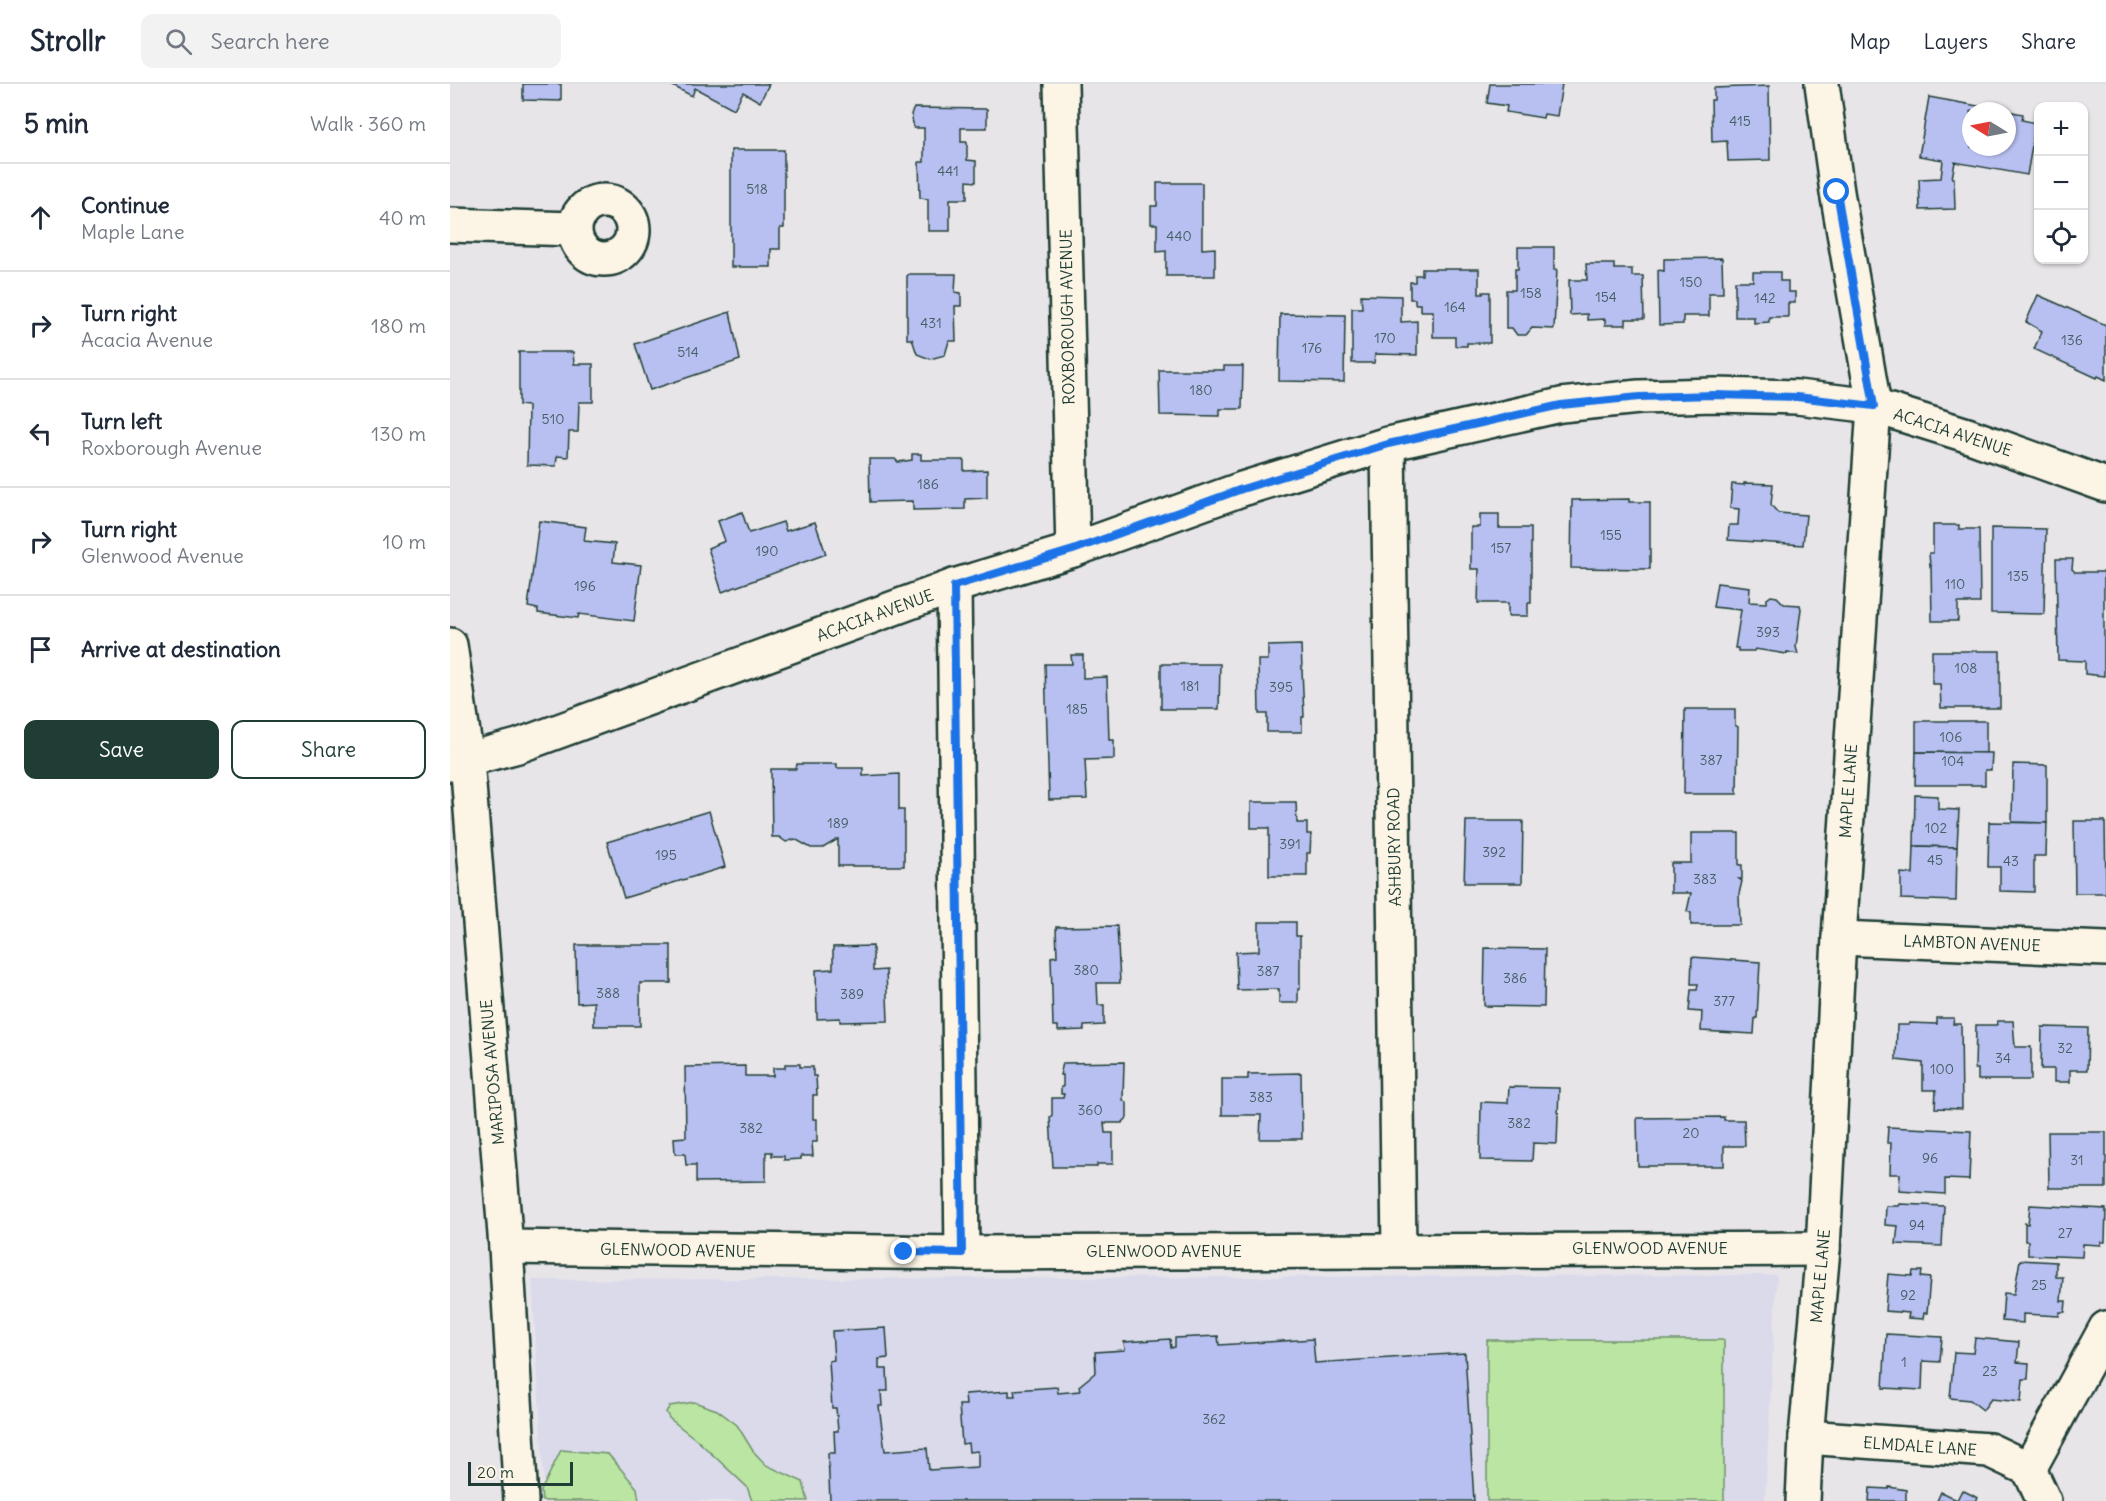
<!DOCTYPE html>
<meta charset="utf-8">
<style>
:root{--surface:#fff;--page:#f2f2f3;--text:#1f2937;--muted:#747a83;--line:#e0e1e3;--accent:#1f3d34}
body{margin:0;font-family:Delius,sans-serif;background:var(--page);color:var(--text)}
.controls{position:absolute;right:18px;top:18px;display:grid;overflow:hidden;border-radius:12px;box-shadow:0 2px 4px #0004}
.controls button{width:54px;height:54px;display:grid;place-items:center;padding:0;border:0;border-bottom:2px solid var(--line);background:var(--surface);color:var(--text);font:30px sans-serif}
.compass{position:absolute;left:1512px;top:18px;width:54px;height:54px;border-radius:50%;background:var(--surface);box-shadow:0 2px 4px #0004;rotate:280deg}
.scale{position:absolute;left:18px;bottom:15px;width:105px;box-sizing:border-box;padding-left:6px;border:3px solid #1f3d34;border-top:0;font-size:16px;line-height:21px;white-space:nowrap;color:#1f3d34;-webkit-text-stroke:4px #fcf5e5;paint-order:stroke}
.stop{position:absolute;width:18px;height:18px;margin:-14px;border:4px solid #1a73e8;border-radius:50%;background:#fff}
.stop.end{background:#1a73e8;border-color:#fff;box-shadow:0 2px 6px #0008}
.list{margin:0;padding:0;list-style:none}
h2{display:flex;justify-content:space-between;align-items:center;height:78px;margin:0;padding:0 24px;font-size:26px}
h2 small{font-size:20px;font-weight:400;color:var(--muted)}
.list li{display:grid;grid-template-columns:39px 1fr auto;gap:18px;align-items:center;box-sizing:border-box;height:108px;padding:0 24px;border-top:2px solid var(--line)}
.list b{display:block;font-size:22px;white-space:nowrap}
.list p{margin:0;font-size:20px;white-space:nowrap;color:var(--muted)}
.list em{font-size:20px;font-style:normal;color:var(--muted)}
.actions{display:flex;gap:12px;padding:18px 24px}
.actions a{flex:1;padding:14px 0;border:2px solid var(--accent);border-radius:12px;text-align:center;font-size:21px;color:var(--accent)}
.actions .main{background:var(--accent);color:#fff}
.icon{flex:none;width:33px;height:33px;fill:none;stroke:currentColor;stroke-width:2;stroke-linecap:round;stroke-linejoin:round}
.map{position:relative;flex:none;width:1656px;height:1417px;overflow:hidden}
header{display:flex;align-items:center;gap:36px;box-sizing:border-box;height:84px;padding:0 30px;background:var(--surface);border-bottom:2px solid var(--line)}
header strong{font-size:28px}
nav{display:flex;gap:33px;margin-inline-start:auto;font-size:21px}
.search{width:420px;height:54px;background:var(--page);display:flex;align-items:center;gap:15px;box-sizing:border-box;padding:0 21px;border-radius:12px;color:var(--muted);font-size:22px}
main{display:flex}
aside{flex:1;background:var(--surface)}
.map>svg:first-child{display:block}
</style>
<header>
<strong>Strollr</strong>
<div class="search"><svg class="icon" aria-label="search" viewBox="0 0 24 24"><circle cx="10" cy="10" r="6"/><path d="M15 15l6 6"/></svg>Search here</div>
<nav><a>Map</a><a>Layers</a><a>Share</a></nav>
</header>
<main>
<aside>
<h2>5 min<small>Walk · 360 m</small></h2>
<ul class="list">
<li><svg class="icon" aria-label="ahead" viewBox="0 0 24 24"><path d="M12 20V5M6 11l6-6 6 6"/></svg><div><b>Continue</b><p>Maple Lane</p></div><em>40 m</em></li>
<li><svg class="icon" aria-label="right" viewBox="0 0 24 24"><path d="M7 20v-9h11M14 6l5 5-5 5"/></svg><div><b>Turn right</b><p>Acacia Avenue</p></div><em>180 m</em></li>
<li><svg class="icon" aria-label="left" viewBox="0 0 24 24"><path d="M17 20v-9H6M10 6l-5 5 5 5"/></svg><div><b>Turn left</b><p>Roxborough Avenue</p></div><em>130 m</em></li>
<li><svg class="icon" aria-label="right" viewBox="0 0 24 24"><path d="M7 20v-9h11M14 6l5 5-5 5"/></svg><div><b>Turn right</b><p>Glenwood Avenue</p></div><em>10 m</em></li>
<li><svg class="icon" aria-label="arrive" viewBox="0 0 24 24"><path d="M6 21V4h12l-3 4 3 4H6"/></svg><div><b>Arrive at destination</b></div></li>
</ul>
<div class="actions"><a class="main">Save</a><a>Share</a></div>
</aside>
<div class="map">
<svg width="1656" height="1417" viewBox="0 0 1656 1417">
<rect width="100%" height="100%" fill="#e8e5e9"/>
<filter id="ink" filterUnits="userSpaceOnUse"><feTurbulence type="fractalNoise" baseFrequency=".0167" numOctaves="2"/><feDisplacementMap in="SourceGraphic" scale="12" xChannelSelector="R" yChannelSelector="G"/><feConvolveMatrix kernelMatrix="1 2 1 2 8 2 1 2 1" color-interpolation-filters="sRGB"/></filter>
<g filter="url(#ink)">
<!-- built -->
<path fill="#dadaeb" d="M1327 1191 1315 1417H95L82 1196Z"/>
<!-- green -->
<g fill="#bbe5a2" stroke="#6d916b" stroke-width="1.5">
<rect x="1037" y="1256" width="237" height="161"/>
<path d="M244 1318 267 1326 287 1341 303 1367 316 1381 353 1398 358 1417H302L297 1403 248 1357 219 1334 216 1328 220 1322Z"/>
<path d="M111 1366 158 1370 187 1404 189 1417H92L91 1407Z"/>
</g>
<!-- building -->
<g fill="#b8c0f1" stroke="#1f3d34" stroke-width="1.5">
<path d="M73 0H111V17L73 16Z"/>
<path d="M219 0H319L310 18 293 8 284 25 245 4 242 12Z"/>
<path d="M1040 0H1112L1107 32 1094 30 1093 34 1056 28 1057 22 1037 19Z"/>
<path d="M1319 2 1320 76 1278 77 1277 57 1262 58 1261 16H1264V4Z"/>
<path d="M1479 13 1555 27H1521V63H1557V27L1573 30 1572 36 1586 39 1577 91 1505 78 1502 94H1504L1505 125 1470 126 1469 95 1491 94 1493 76 1469 72Z"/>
<path d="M464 24 537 25V44H511V58H517V76L526 77V98L517 97V115H500V147H478V115L470 114 469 78H474V44H464L461 30Z"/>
<path d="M281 66H334V144H330V165H321V183H281Z"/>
<path d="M707 99H752V165L765 164V192H716V167L707 168V140H701V122H707Z"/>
<path d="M1068 163H1104V186L1107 185 1104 245 1082 244 1076 251H1067L1062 244H1056V206H1065V185H1068Z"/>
<path d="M1272 174 1273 209H1259V232H1233V240L1209 241 1208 186 1214 187V175Z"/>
<path d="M1136 180H1164V185H1182V192H1193L1194 235H1176V241H1155V235L1137 236V230L1120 231 1119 196H1137Z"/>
<path d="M972 185H1029V210H1033V208H1040V259H1017V262H1005V253H983V227H970V220H965V215H960V198H965V191H972Z"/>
<path d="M1303 188H1330V197H1338V208H1345V219H1338V233H1319V238L1304 239V233H1285V197H1303Z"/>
<path d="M459 190H506L505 208 511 209V222H505L506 257H499L495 271 480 275 467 270 462 255H457V192Z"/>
<path d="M911 211 951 212V238L967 237V271L925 270 924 279H902V224H912Z"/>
<path d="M1588 211 1656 241V296L1648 292 1647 294 1584 265 1592 247 1576 238Z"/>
<path d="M280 228 290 276 200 306 185 260Z"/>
<path d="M830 230 895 231 894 298 829 297Z"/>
<path d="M69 268H123L124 280H143V318H129L128 348H119L118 373 107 372 106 382 77 381 78 322 69 321Z"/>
<path d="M774 282H793L792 325H770V332L710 331 709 286H774Z"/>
<path d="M462 370H471V376H514V387L537 386V414L515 415V425L463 426V417L420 418 419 375H445L448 378 462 376Z"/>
<path d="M1294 399 1323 400 1321 421 1328 429 1356 431 1353 461 1278 456 1279 441H1288L1289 425 1280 424 1282 400 1294 401Z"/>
<path d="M1179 415V418H1200V485L1121 484 1122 416Z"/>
<path d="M292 428 299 449 333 438 336 447 365 438 376 470 272 508 258 464 275 457 268 437Z"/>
<path d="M1030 430H1049V444H1081V519H1078V532H1058V519H1028L1029 485H1021V443H1030Z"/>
<path d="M89 437 136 443 134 457 165 460 163 478 191 481 184 537 129 530 128 534 88 529V525L78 523Z"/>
<path d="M1483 441H1509V445H1529L1530 519H1508V537H1482L1481 481 1480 482 1479 469H1483Z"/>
<path d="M1541 444 1596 445 1594 530 1541 529Z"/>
<path d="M1606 475H1623L1622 485 1625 488H1654V592L1635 590V577L1608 576Z"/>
<path d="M1267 499 1300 503 1299 518 1316 519 1317 515 1321 512 1327 513 1334 520 1350 521 1351 525 1346 563 1348 570 1337 568V570L1305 565 1304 567H1288V564H1285L1291 526 1263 523Z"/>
<path d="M851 561 854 633H852V648H817V630H809L808 576H818V562Z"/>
<path d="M1482 567H1550V624H1491L1490 600H1482Z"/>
<path d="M621 571H633V594L657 593 659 656H664V675L635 676 637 715 599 716 595 580H622Z"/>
<path d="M711 580H770L769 625H711Z"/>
<path d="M1235 625H1285V641L1288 643 1287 710H1234Z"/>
<path d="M1466 637H1536V669L1466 668Z"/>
<path d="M1466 668 1542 669 1541 686H1535V701H1465Z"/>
<path d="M347 680H387V684H413V692L449 690V726H454V782H388V755L373 764H361L345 755 336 758 329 753H322L321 685H346Z"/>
<path d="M1563 680 1597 681V739L1562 738Z"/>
<path d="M1465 711 1488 712V725L1509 726 1507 763 1464 762Z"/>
<path d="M801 718H846L847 739H857V750H861L860 769H857V792H819V744H801Z"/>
<path d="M259 727 275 783 174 814 157 758Z"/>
<path d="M1016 737H1073L1072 799H1014Z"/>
<path d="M1624 737H1655L1656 809H1625Z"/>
<path d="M1539 738 1597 739 1596 772H1584V808L1550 807V783H1538Z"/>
<path d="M1241 749H1289V781H1292V795H1289L1292 797 1289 810 1290 841H1241V829L1237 827 1241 809H1221V779H1241Z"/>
<path d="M1464 762 1507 763 1506 817 1451 815V789L1463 790Z"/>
<path d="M809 838H846V852H850V905H848V919H829V905L787 906 786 868 809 867Z"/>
<path d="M667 842 670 899H647L648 921H654V941L634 942V946L608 947V942H603L601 873 607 872 606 843Z"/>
<path d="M126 861H221V899H190V942H144V918L127 919Z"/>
<path d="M423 862V887L436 886 438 937 390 938V934L367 935 366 886 383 885V863Z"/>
<path d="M1035 864 1095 865 1094 923 1034 922Z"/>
<path d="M1242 873 1310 878 1307 934H1305L1304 950 1251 947 1252 928 1239 927 1241 906H1247L1248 900H1241Z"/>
<path d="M1487 934H1504L1503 940H1511L1512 1025 1485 1024 1486 1006H1473V979L1446 976 1447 941H1459V939L1487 940Z"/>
<path d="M1548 937H1563L1565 963H1581V996H1528V985H1525L1526 941H1547Z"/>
<path d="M1592 943 1638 944 1637 986H1620V998H1604V985H1591Z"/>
<path d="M674 978 673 1016 677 1019V1034L672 1039H654L655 1049H663V1080H647V1083H603L600 1033H602V1014H613L614 1010H611V1003H613V991H610L613 979Z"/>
<path d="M335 980H350V983H363V992H366L367 1011H363V1035H367V1058H362L363 1072H351V1075L334 1076V1072H322V1068H316V1097L246 1098V1081H236L235 1070H225L224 1054 236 1053 235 983 295 982V992H323V984H335Z"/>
<path d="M851 989 852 1055H810L811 1031H772V995H798V990Z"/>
<path d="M1059 1003 1109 1004 1107 1060 1083 1059 1082 1077 1030 1076 1031 1018 1058 1019Z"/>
<path d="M1274 1033V1036H1294L1295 1062H1274V1082H1188L1187 1034Z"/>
<path d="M1438 1043 1521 1047 1519 1096 1495 1095V1110L1449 1107 1450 1090H1440L1441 1059H1437Z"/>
<path d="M1598 1048H1656V1104H1599Z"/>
<path d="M1450 1120 1494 1122 1492 1162 1446 1160 1448 1142 1435 1141 1436 1122H1449Z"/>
<path d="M1580 1121 1656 1125 1655 1158H1651V1161L1633 1160 1632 1173 1578 1171V1157H1575V1139L1578 1140Z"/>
<path d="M1570 1176 1606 1178V1193H1613L1611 1217H1616L1615 1228H1610L1609 1232 1573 1230V1239L1552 1237 1554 1209 1564 1210Z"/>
<path d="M1463 1187H1472L1471 1193 1480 1194 1477 1229H1474L1473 1235 1458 1234 1459 1229 1435 1227 1438 1190 1462 1192Z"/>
<path d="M436 1244 438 1274 429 1275V1285H437L438 1307H431L432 1322H429L435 1367 477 1364 479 1386 528 1383V1367L519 1368 518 1359 512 1360 509 1321H516L515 1310 559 1307V1312H565L564 1306 607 1303 608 1309 630 1307 629 1302 646 1288 645 1268 675 1266 674 1258 720 1255 721 1264 725 1263V1254L768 1252 769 1261 863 1255 865 1279 1015 1269 1024 1417H380L378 1369H385L384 1347H388L386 1324H382L379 1277 384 1276 382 1247Z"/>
<path d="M1436 1250 1492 1253 1490 1278 1473 1277 1472 1306 1433 1304Z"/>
<path d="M1525 1254 1569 1258 1567 1278 1579 1279 1578 1295H1573L1571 1318 1541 1315 1533 1326 1520 1316 1500 1314 1504 1268 1523 1269Z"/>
<path d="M1439 1403 1456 1406V1417H1419L1420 1404 1439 1405Z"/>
<path d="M1512 1406 1528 1414 1526 1417H1487L1491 1408 1507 1416Z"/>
</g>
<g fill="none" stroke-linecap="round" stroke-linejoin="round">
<defs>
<g id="minor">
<path d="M611 0 623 466"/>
<circle cx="154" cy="146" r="29"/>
<path d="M0 141 124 145"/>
<path d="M938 360 949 1166"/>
<path d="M504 502 512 1169"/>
<path d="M0 561 17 676 56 1163 71 1417"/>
<path d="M0 680 68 662 504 502 623 466 792 405 938 360 1111 321 1189 313 1265 311 1347 313 1424 322 1517 351 1656 401"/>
<path d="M1389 854 1656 865"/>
<path d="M56 1163 512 1169 1373 1165"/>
<path d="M1356 1353 1539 1366 1579 1385"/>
<path d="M1579 1385 1656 1244"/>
<path d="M1579 1385 1594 1417"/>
<path d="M1353 1417 1356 1353 1373 1165 1389 854 1424 322 1387 108 1372 0"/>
</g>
</defs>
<!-- minor casing -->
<use href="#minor" stroke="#1f3d34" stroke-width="38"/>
<!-- minor -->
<use href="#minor" stroke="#fcf5e5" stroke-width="33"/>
</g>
</g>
<g fill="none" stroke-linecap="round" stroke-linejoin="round" filter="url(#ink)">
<!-- route -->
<path stroke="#1a73e8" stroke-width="8" d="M454 1168 512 1169 504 502 623 466 792 405 938 360 1111 321 1189 313 1265 311 1347 313 1424 322 1387 108"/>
</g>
<g text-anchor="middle" stroke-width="6" stroke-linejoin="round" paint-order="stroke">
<!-- number labels -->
<g font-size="14" fill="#455e63">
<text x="1290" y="42">415</text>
<text x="498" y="92">441</text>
<text x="307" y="110">518</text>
<text x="729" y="157">440</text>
<text x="1241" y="203">150</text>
<text x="1081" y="214">158</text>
<text x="1156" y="218">154</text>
<text x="1315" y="219">142</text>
<text x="1005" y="228">164</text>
<text x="481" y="244">431</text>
<text x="935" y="259">170</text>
<text x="1622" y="261">136</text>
<text x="862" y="269">176</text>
<text x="238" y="273">514</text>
<text x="751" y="311">180</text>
<text x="103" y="340">510</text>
<text x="478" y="405">186</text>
<text x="1161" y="456">155</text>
<text x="1051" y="469">157</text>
<text x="317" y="472">190</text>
<text x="1568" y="497">135</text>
<text x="1505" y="505">110</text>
<text x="135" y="507">196</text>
<text x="1318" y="553">393</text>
<text x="1516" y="589">108</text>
<text x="740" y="607">181</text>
<text x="831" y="608">395</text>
<text x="627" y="630">185</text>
<text x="1501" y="658">106</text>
<text x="1261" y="681">387</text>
<text x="1503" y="682">104</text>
<text x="388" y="744">189</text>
<text x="1486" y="749">102</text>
<text x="840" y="765">391</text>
<text x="1044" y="773">392</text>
<text x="216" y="776">195</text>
<text x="1485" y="781">45</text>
<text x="1561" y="782">43</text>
<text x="1255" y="800">383</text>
<text x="636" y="891">380</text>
<text x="818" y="892">387</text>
<text x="1065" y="899">386</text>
<text x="158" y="914">388</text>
<text x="402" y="915">389</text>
<text x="1274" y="922">377</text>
<text x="1615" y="969">32</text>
<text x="1553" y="979">34</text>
<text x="1492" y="990">100</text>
<text x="811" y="1018">383</text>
<text x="640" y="1031">360</text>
<text x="1069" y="1044">382</text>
<text x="301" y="1049">382</text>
<text x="1241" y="1054">20</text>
<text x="1480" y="1079">96</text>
<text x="1627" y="1081">31</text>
<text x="1467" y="1146">94</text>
<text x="1615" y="1154">27</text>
<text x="1589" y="1206">25</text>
<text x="1458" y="1216">92</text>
<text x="1454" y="1283">1</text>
<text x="1540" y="1292">23</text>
<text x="764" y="1340">362</text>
</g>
<!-- street labels -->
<g font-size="16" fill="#1f3d34" stroke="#fcf5e5">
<text transform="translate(617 233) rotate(-91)" y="6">ROXBOROUGH AVENUE</text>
<text transform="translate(1503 348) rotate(18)" y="6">ACACIA AVENUE</text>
<text transform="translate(425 531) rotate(-20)" y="6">ACACIA AVENUE</text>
<text transform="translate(1398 707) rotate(-86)" y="6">MAPLE LANE</text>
<text transform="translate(944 763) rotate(-91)" y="6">ASHBURY ROAD</text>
<text transform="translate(1522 859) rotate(2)" y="6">LAMBTON AVENUE</text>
<text transform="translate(42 988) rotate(-95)" y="6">MARIPOSA AVENUE</text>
<text x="1200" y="1170">GLENWOOD AVENUE</text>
<text transform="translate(228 1166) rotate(1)" y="6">GLENWOOD AVENUE</text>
<text x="714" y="1173">GLENWOOD AVENUE</text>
<text transform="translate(1370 1192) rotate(-85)" y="6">MAPLE LANE</text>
<text transform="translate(1470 1362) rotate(4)" y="6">ELMDALE LANE</text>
</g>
</g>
</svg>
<div class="controls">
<button>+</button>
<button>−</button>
<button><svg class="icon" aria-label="locate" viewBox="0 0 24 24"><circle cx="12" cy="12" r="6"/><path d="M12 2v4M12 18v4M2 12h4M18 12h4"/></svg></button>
</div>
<svg class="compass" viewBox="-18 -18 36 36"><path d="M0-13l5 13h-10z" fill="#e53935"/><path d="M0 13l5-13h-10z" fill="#747a83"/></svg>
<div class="scale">20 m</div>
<div class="stop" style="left:1387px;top:108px"></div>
<div class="stop end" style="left:454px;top:1168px"></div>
</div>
</main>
